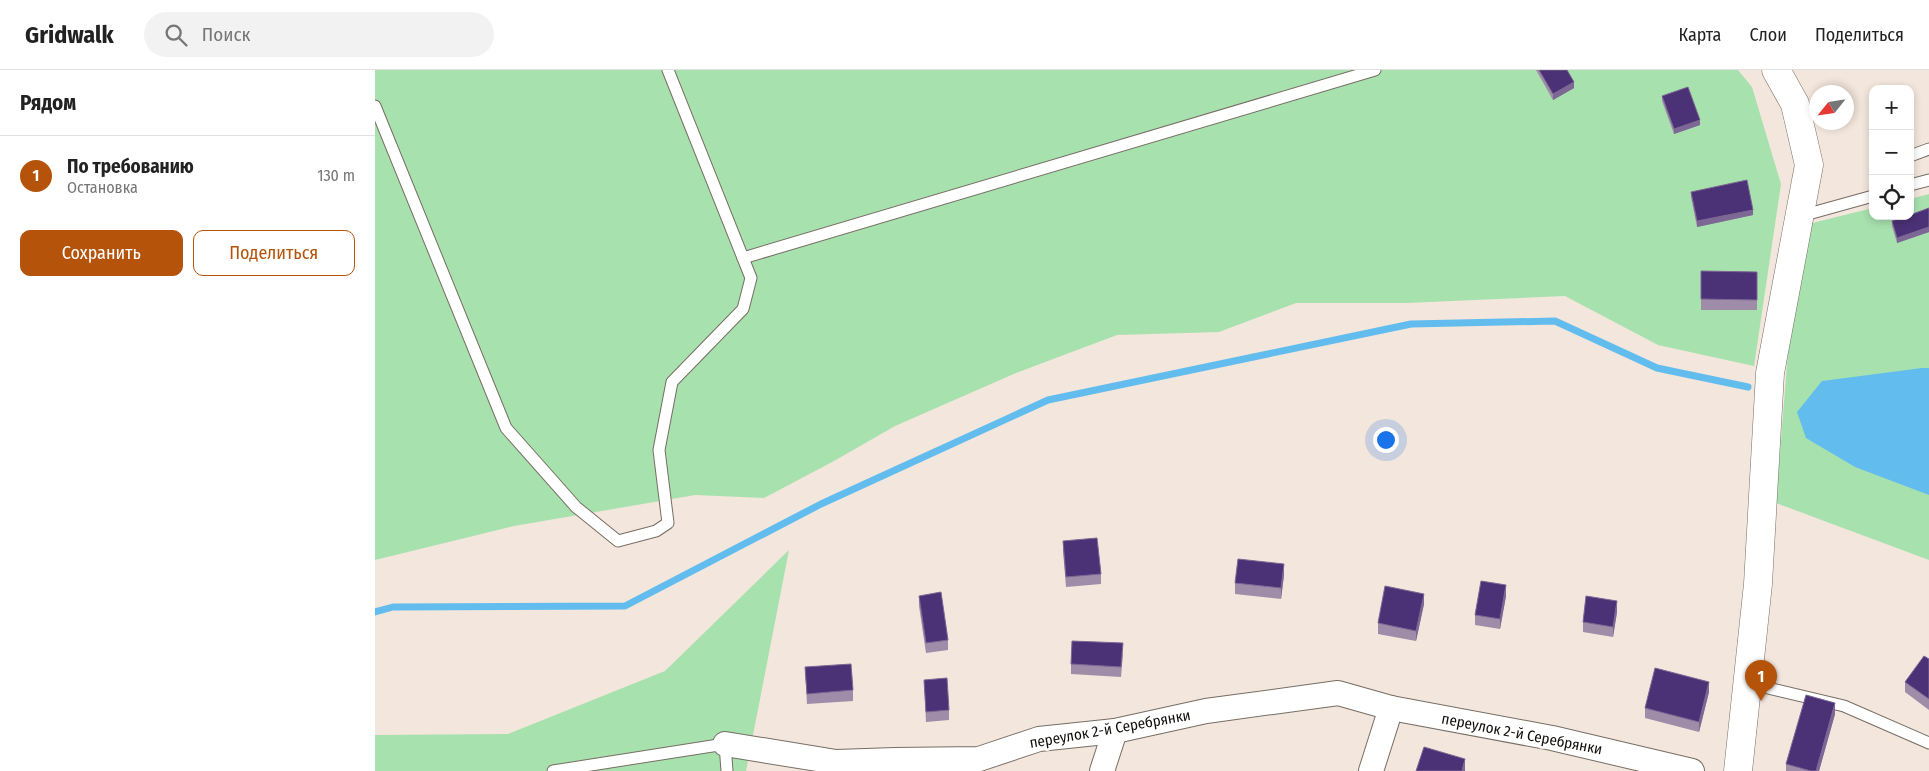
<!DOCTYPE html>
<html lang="ru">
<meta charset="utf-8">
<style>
:root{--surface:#fff;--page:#f2f2f2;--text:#222;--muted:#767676;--line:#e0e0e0;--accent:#b45309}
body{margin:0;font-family:"Fira Sans Condensed",sans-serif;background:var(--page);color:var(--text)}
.controls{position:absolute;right:15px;top:15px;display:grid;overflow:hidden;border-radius:10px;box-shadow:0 2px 8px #0003}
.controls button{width:45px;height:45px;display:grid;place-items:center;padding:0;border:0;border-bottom:1px solid var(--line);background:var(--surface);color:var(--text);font:25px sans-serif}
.compass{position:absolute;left:1434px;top:15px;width:45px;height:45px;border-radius:50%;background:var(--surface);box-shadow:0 2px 8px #0003;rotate:240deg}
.you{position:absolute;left:1010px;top:369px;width:18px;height:18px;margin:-12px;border:4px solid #fff;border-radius:50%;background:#1a73e8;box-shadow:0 0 0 8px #1a73e833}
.badge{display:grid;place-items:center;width:32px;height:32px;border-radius:50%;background:var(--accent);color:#fff;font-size:16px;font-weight:700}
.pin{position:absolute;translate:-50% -41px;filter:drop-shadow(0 1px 2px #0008)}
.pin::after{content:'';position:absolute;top:26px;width:18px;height:15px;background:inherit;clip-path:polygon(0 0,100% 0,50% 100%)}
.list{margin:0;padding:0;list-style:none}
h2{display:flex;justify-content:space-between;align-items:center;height:65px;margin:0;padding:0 20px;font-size:21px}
h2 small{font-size:16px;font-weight:400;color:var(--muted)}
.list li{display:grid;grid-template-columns:32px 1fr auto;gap:15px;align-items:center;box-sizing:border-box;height:80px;padding:0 20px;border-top:1px solid var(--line)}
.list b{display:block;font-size:19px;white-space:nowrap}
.list p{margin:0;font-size:16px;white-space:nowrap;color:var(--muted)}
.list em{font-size:16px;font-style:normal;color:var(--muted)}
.actions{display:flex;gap:10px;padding:15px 20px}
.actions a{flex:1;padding:11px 0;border:1px solid var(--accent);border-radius:10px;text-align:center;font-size:18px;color:var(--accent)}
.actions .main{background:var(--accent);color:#fff}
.icon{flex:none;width:28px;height:28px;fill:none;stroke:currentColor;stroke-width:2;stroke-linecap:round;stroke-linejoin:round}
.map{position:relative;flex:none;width:1554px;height:701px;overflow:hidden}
header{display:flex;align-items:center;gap:30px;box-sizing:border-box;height:70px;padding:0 25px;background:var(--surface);border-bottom:1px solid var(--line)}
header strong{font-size:24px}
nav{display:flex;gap:28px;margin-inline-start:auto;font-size:18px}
.search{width:350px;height:45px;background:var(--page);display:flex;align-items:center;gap:12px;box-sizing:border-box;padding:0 18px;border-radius:28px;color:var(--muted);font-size:19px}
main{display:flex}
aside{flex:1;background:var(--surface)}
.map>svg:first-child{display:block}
</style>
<header>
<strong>Gridwalk</strong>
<div class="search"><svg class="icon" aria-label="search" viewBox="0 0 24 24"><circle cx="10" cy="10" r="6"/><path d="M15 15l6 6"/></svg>Поиск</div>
<nav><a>Карта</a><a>Слои</a><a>Поделиться</a></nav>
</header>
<main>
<aside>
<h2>Рядом<small></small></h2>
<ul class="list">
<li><span class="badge">1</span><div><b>По требованию</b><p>Остановка</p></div><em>130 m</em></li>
</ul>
<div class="actions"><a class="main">Сохранить</a><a>Поделиться</a></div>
</aside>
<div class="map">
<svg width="1554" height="701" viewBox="0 0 1554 701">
<rect width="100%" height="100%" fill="#f3e6dc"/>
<!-- green -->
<g fill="#a7e1ae">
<path d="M0 0H1363L1377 17 1406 114 1379 296 1283 275 1190 226 1031 233H921L844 262 742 265 641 303 520 356 459 391 389 428 320 425 139 456 0 490Z"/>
<path d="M1554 124V490L1401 433 1415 257 1433 154 1498 138V146H1535V129Z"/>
<path d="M414 480 371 701H0V665L133 664 290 601Z"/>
</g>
<!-- water -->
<path fill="#62bdee" d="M1547 298H1554V425L1480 397 1431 368 1422 342 1447 311Z"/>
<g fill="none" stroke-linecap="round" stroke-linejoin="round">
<!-- stream -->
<path stroke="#62bdee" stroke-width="7" d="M0 542 18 537 250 536 446 434 673 330 1036 254 1180 251 1282 298 1373 317"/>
<defs>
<g id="lane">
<path d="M0 36 131 358 201 437 243 471 281 461 293 453 284 380 297 312 368 239 376 208 293 0"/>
<path d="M1535 86 1554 79"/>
<path d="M1535 115 1554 110"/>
<path d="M1426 146 1498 126"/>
<path d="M368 188 1000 0"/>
<path d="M1372 613 1469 636 1554 673"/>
<path d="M178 701 350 674 352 701"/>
</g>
<g id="street">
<path d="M350 674 461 692 520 690 604 689 664 669 740 661 831 641 963 623 1016 638 1177 668 1317 701"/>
<path d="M727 701 740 661"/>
<path d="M996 701 1016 638"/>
</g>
<path id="secondary" d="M1363 701 1383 514 1395 303 1434 95 1420 34 1401 0"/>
</defs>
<!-- lane casing -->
<use href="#lane" stroke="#786d64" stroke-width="13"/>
<!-- street casing -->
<use href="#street" stroke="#786d64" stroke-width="26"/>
<!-- secondary casing -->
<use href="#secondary" stroke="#786d64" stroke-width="29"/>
<!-- lane -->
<use href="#lane" stroke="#fff" stroke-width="11"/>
<!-- street -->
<use href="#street" stroke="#fff" stroke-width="24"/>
<!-- secondary -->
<use href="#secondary" stroke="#fff" stroke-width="28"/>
</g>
<!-- wall -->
<g fill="#9f8ca8">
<path d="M1161 0H1192L1199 18 1178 30Z"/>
<path d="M1287 26 1325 55 1299 64 1287 31Z"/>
<path d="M1316 122 1378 145 1322 157 1316 127Z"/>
<path d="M1554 138V162L1522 173 1517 156V151Z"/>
<path d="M1326 201 1382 202V240H1326Z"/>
<path d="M688 471 726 504V514L691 517 688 481Z"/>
<path d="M909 505 906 529 860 524V513Z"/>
<path d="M544 526 573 570V580L551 583 544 536Z"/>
<path d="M1131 526 1125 559 1100 555V545Z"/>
<path d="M1049 534 1041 571 1003 564V553Z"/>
<path d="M1242 542 1238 567 1208 562V552Z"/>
<path d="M748 584 746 607 696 604V594Z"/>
<path d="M1554 589V640L1530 622V612Z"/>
<path d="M430 597 478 620V631L432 634Z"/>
<path d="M549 610 574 640V650L551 652Z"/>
<path d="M1334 622 1324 662 1270 648V638Z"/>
<path d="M1460 644 1444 701H1411V694Z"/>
</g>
<!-- shaded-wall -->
<g fill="#7d6794">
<path d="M1199 12V18L1178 30V24Z"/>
<path d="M1325 50V55L1299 64V59Z"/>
<path d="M1378 140V145L1322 157V151Z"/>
<path d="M1554 157V162L1522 173V168Z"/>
<path d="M909 494V505L906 529V518Z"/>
<path d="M1131 515V526L1125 559V549Z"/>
<path d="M1049 524V534L1041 571V561Z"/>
<path d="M1242 531V542L1238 567V557Z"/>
<path d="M1334 612V622L1324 662V652Z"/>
<path d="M1460 633V644L1444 701H1441Z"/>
<path d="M1090 689V701H1087Z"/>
</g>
<!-- building -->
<g fill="#4b3175" stroke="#7d6794">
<path d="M1164 0H1192L1199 12 1178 24Z"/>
<path d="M1313 17 1325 50 1299 59 1287 26Z"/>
<path d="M1372 110 1378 140 1322 151 1316 122Z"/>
<path d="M1554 138V157L1522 168 1517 151 1530 146H1535V145Z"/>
<path d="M1326 201 1382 202V230L1326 229Z"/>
<path d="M722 468 726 504 691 507 688 471Z"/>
<path d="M863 489 909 494 906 518 860 513Z"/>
<path d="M1106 511 1131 515 1125 549 1100 545Z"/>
<path d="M1010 516 1049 524 1041 561 1003 553Z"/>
<path d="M566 522 573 570 551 573 544 526Z"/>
<path d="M1211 526 1242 531 1238 557 1208 552Z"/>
<path d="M697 571 748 573 746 597 696 594Z"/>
<path d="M1549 586 1554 589V629L1530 612Z"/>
<path d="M476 594 478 620 432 624 430 597Z"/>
<path d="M1280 598 1334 612 1324 652 1270 638Z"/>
<path d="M572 608 574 640 551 642 549 610Z"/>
<path d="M1431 625 1460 633 1441 701H1436L1411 694Z"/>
<path d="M1049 677 1090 689 1087 701H1041Z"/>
</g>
<g text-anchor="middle" stroke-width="5" stroke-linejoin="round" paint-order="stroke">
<!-- street labels -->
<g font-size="15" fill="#110d0a" stroke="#fff">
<text transform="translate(735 659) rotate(-10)" y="5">переулок 2-й Серебрянки</text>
<text transform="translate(1147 664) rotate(11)" y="5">переулок 2-й Серебрянки</text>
</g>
</g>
</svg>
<div class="controls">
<button>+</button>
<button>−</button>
<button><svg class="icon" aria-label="locate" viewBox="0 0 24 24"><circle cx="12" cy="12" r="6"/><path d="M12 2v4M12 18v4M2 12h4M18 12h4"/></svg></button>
</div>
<svg class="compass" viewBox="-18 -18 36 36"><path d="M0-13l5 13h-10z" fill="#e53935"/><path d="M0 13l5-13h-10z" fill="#767676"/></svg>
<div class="you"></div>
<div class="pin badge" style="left:1386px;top:631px">1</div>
</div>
</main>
